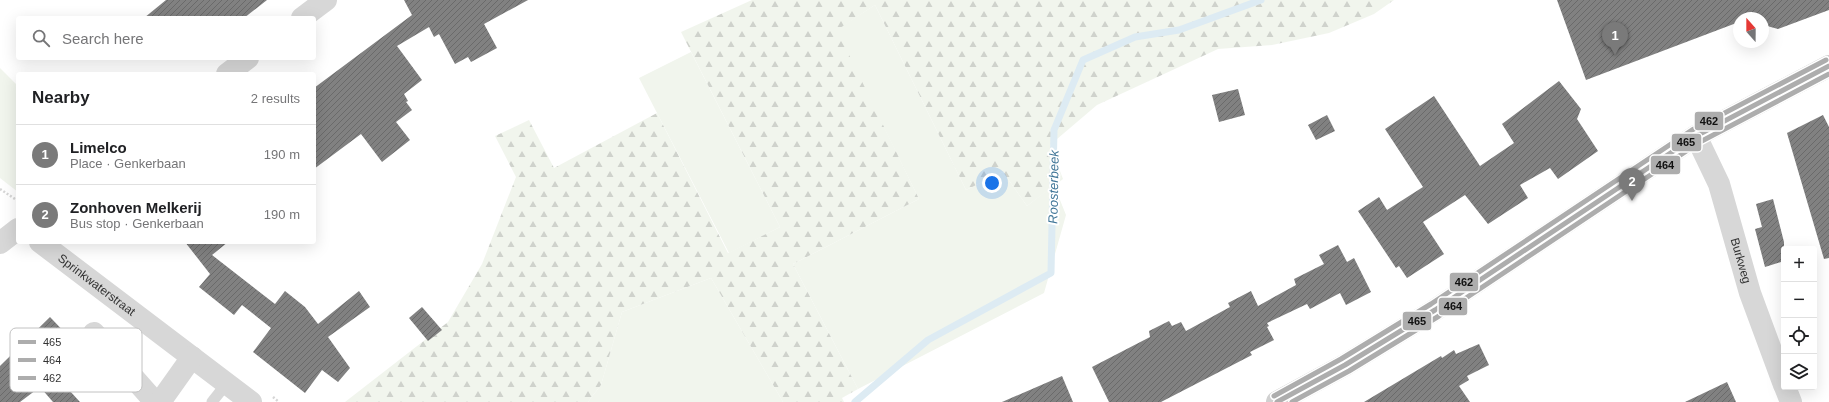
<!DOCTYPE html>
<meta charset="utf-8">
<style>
:root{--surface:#fff;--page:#f2f2f2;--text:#202124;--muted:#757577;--line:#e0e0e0;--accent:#7a7a7a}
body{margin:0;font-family:Helvetica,sans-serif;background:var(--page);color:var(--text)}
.controls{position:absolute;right:12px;bottom:12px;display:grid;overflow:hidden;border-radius:4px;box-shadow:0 4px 16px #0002}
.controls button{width:36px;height:36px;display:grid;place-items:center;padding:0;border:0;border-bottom:1px solid var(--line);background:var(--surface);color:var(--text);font:20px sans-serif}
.compass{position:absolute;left:1733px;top:12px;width:36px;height:36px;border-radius:50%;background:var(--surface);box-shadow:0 4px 16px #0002;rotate:339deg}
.you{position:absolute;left:992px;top:183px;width:14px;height:14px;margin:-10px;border:3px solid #fff;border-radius:50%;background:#1a73e8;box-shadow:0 0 0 6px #1a73e833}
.badge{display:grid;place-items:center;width:26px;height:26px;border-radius:50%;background:var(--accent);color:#fff;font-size:13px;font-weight:700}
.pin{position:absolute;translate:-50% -33px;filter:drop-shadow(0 1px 2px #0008)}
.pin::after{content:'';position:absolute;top:21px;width:14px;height:12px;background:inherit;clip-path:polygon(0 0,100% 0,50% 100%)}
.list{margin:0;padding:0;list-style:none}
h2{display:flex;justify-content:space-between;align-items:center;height:52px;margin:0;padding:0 16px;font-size:17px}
h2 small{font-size:13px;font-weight:400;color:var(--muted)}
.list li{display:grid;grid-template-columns:26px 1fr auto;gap:12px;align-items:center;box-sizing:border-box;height:60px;padding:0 16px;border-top:1px solid var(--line)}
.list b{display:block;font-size:15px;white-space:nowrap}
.list p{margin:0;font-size:13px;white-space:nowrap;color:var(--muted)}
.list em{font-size:13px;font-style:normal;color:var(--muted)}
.icon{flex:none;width:22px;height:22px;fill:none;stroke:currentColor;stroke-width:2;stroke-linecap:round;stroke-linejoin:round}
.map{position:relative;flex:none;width:1829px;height:402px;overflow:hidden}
.search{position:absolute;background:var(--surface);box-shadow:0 4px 16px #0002;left:16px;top:16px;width:300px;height:44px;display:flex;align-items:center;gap:10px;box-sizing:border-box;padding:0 14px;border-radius:4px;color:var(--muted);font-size:15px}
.panel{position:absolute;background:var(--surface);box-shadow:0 4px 16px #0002;left:16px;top:72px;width:300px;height:172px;border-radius:4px}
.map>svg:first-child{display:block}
</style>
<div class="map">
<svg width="1829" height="402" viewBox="0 0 1829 402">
<defs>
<pattern id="forest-firs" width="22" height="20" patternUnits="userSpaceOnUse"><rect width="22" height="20" fill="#f1f5ed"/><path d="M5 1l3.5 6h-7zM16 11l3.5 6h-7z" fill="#cfd2cc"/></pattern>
<pattern id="building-hatch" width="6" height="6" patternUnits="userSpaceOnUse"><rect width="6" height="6" fill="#818181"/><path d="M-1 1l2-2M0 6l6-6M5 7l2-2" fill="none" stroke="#6a6a6a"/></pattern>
</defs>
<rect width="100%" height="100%" fill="#fff"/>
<!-- green -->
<g fill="#f1f5ed">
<path d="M875 5 966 190 1003 172 1027 206 1054 185 1066 215 1044 293 858 389 793 264 919 199 836 30Z"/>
<path d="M691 52 780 227 729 253 639 78Z"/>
<path d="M0 68 18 86V192L0 178Z"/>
<path d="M711 278 783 402H588L601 385 622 312Z"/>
</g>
<!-- forest -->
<path fill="url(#forest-firs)" d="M752 0H1394L1374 14 1329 33 1272 45 1218 49 1097 105 1050 145 1063 179 1027 206 1003 172 966 190 875 5 837 30 919 199 793 264 858 389 842 398 844 402H783L711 278 622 312 601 385 588 402H345L448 322 482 264 516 177 495 136 529 120 554 168 657 113 728 253 780 227 681 32Z"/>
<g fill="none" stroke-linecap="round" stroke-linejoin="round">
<!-- stream -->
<path stroke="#ddebf3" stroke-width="7" d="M855 402 928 340 1051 273 1054 130 1083 60 1135 37 1179 30 1261 0"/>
</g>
<!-- building -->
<g fill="url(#building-hatch)">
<path d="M166 0H267L244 18H144Z"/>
<path d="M404 0H528L484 24 497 48 471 62 468 57 455 64 439 34 434 37 429 27 397 46 422 80 404 94 408 101 406 102 412 110 396 122 410 140 382 162 361 134 314 169V88L412 15Z"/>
<path d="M1557 0H1829V10L1778 29 1767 26 1763 18H1739V22L1586 80Z"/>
<path d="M1559 81 1581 109 1577 119 1598 151 1558 179 1550 168 1520 185 1528 198 1488 224 1465 195 1423 222 1444 254 1407 278 1399 266 1396 268 1358 211 1379 197 1387 210 1423 187 1385 129 1434 96 1480 166 1514 143 1502 124Z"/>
<path d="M1238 89 1245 115 1219 122 1212 95Z"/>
<path d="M1327 115 1335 131 1316 140 1308 125Z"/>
<path d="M1823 115 1829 127V258L1824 259 1787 133Z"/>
<path d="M1773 199 1784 242V261L1765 267 1755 229 1762 227 1756 204Z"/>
<path d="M185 242H228L212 255 275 304 285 291 305 307 318 324 359 291 370 307 328 337 350 368 338 382 322 370 305 393 253 352 271 328 242 305 234 315 199 287 210 274Z"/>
<path d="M1338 245 1347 262 1354 258 1371 292 1346 305 1340 293 1310 309 1307 304 1267 323 1269 326 1267 327 1274 340 1250 352 1252 355 1161 402H1109L1092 367 1150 337 1149 331 1169 321 1172 326 1181 322 1186 331 1230 307 1228 303 1251 291 1258 306 1296 285 1294 279 1324 264 1319 255Z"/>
<path d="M422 307 442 330 428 341 409 318Z"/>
<path d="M50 317 71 339 65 344 69 347 48 367 80 402H53L40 387 20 402H0V366Z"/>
<path d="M1479 344 1489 365 1467 376 1469 380 1459 386 1470 402H1364L1441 356 1442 358 1454 350 1456 354Z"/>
<path d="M1062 376 1073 402H1002Z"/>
<path d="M1727 382 1736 402H1685Z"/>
</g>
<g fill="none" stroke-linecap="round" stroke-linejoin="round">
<!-- path -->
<g stroke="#d6d6d6" stroke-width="2.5" stroke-dasharray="2 2" stroke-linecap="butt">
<path d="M0 189 18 201"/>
<path d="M273 397 279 402"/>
</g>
<!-- lane -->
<path stroke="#d7d7d7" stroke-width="11" d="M212 402 227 383"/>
<!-- street -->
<g stroke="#d7d7d7" stroke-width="22">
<path d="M302 18 326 0"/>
<path d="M227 74 248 58"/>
<path id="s1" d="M1696 136 1719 184 1750 293 1784 385"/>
<path id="s2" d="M40 242 251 402"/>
<path d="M0 243 18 229"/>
<path d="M94 333 155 402"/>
<path d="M1785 387 1791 402"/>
<path d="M160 402 192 357"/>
</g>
<!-- secondary -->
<path stroke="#d0d0d0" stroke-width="22" d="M1277 402 1345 365 1435 310 1696 136 1829 66"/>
<defs>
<path id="bus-1" d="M1277 402 1345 365 1435 310 1696 136 1829 66"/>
<path id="bus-2" d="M1292 402 1349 371 1439 316 1700 142 1829 74"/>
<path id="bus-3" d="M1274 396 1341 359 1431 304 1692 130 1826 60"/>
</defs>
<!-- bus-1 casing -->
<use href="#bus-1" stroke="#fff" stroke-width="8"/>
<!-- bus-2 casing -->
<use href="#bus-2" stroke="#fff" stroke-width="8"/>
<!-- bus-3 casing -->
<use href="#bus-3" stroke="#fff" stroke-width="8"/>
<!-- bus-1 -->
<use href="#bus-1" stroke="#adadad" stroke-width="5"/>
<!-- bus-2 -->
<use href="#bus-2" stroke="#adadad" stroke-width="5"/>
<!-- bus-3 -->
<use href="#bus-3" stroke="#adadad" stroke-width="5"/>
</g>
<g text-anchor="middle" stroke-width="4" stroke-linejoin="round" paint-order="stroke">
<!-- street labels -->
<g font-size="12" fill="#333" stroke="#fff">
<text dy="4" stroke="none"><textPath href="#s1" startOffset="133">Burkweg</textPath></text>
<text dy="4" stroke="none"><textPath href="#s2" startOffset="71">Sprinkwaterstraat</textPath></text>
</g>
<!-- water labels -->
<g font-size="13" font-style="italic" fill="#3f7597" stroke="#fff">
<text transform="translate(1053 187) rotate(-89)" y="5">Roosterbeek</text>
</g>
</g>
<!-- legend -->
<rect x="10" y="328" width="132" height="64" rx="6" fill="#fff" stroke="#c2c2c2" stroke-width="1"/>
<rect x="18" y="340" width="18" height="4" fill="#adadad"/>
<rect x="18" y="358" width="18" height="4" fill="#adadad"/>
<rect x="18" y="376" width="18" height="4" fill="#adadad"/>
<g font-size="11" fill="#333">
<text x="43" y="346">465</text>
<text x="43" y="364">464</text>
<text x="43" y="382">462</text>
</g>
<g stroke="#fff" stroke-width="1.5">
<rect x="1694" y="111" width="30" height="20" rx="4" fill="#adadad"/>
<rect x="1671" y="133" width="31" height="19" rx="4" fill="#adadad"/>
<rect x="1650" y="155" width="31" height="20" rx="4" fill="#adadad"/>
<rect x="1449" y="272" width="30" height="20" rx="4" fill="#adadad"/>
<rect x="1438" y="297" width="30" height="19" rx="4" fill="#adadad"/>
<rect x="1402" y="311" width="30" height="20" rx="4" fill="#adadad"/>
</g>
<g font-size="11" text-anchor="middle" font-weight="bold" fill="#111">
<text x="1709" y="125">462</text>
<text x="1686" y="146">465</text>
<text x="1665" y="169">464</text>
<text x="1464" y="286">462</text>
<text x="1453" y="310">464</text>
<text x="1417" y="325">465</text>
</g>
</svg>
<div class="controls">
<button>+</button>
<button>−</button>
<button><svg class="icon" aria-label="locate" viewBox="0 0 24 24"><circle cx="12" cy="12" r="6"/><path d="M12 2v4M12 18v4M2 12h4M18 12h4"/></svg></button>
<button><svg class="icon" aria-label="layers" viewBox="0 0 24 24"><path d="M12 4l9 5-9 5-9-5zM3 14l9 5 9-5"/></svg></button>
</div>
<svg class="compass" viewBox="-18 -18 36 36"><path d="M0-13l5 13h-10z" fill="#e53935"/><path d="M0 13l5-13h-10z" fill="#757577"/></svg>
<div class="you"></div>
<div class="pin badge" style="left:1615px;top:55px">1</div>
<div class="pin badge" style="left:1632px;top:201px">2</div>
<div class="search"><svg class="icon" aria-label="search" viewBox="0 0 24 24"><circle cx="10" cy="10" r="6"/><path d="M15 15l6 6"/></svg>Search here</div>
<section class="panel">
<h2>Nearby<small>2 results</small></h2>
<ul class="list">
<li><span class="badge">1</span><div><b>Limelco</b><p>Place · Genkerbaan</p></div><em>190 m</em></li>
<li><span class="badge">2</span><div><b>Zonhoven Melkerij</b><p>Bus stop · Genkerbaan</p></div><em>190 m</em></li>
</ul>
</section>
</div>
